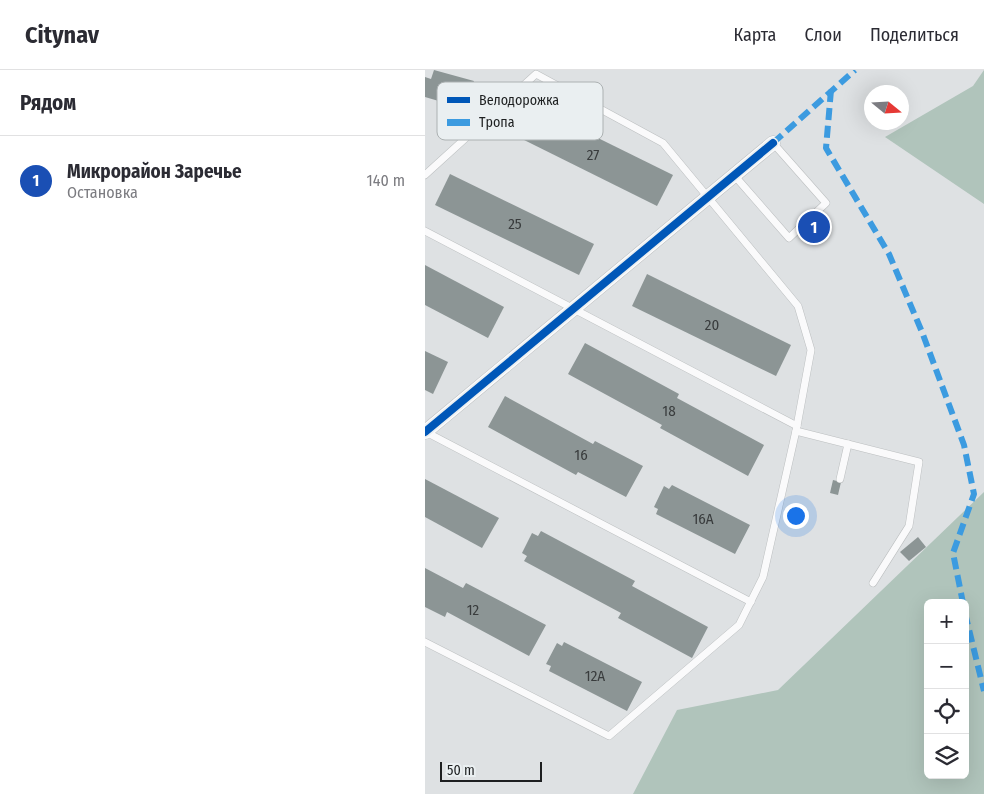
<!DOCTYPE html>
<html lang="ru">
<meta charset="utf-8">
<style>
:root{--surface:#fff;--page:#f7f7f7;--text:#2b2b33;--muted:#7c7c81;--line:#e1e1e2;--accent:#616364}
body{margin:0;font-family:"Fira Sans Condensed",sans-serif;background:var(--page);color:var(--text)}
.controls{position:absolute;right:15px;bottom:15px;display:grid;overflow:hidden;border-radius:8px;box-shadow:0 5px 20px #0002}
.controls button{width:45px;height:45px;display:grid;place-items:center;padding:0;border:0;border-bottom:1px solid var(--line);background:var(--surface);color:var(--text);font:25px sans-serif}
.compass{position:absolute;left:439px;top:15px;width:45px;height:45px;border-radius:50%;background:var(--surface);box-shadow:0 5px 20px #0002;rotate:108deg}
.scale{position:absolute;left:15px;bottom:12px;width:102px;box-sizing:border-box;padding-left:5px;border:2px solid #1d1f20;border-top:0;font-size:14px;line-height:18px;white-space:nowrap;color:#1d1f20;-webkit-text-stroke:4px #eaeff1;paint-order:stroke}
.you{position:absolute;left:370px;top:445px;width:18px;height:18px;margin:-12px;border:4px solid #fff;border-radius:50%;background:#1a73e8;box-shadow:0 0 0 8px #1a73e833}
.badge{display:grid;place-items:center;width:32px;height:32px;border-radius:50%;background:var(--accent);color:#fff;font-size:16px;font-weight:700}
.pin{position:absolute;translate:-50% -50%;border:2px solid #fff;box-shadow:0 1px 5px #0006}
.list{margin:0;padding:0;list-style:none}
h2{display:flex;justify-content:space-between;align-items:center;height:65px;margin:0;padding:0 20px;font-size:21px}
h2 small{font-size:16px;font-weight:400;color:var(--muted)}
.list li{display:grid;grid-template-columns:32px 1fr auto;gap:15px;align-items:center;box-sizing:border-box;height:90px;padding:0 20px;border-top:1px solid var(--line)}
.list b{display:block;font-size:19px;white-space:nowrap}
.list p{margin:0;font-size:16px;white-space:nowrap;color:var(--muted)}
.list em{font-size:16px;font-style:normal;color:var(--muted)}
.icon{flex:none;width:28px;height:28px;fill:none;stroke:currentColor;stroke-width:2;stroke-linecap:round;stroke-linejoin:round}
.map{position:relative;flex:none;width:559px;height:724px;overflow:hidden}
header{display:flex;align-items:center;gap:30px;box-sizing:border-box;height:70px;padding:0 25px;background:var(--surface);border-bottom:1px solid var(--line)}
header strong{font-size:24px}
nav{display:flex;gap:28px;margin-inline-start:auto;font-size:18px}
main{display:flex}
aside{flex:1;background:var(--surface)}
.map>svg:first-child{display:block}
</style>
<header>
<strong>Citynav</strong>
<nav><a>Карта</a><a>Слои</a><a>Поделиться</a></nav>
</header>
<main>
<aside>
<h2>Рядом<small></small></h2>
<ul class="list">
<li><span class="badge" style="background:#1a4fb4">1</span><div><b>Микрорайон Заречье</b><p>Остановка</p></div><em>140 m</em></li>
</ul>
</aside>
<div class="map">
<svg width="559" height="724" viewBox="0 0 559 724">
<rect width="100%" height="100%" fill="#dee1e3"/>
<!-- forest -->
<g fill="#b0c4bb" fill-rule="evenodd">
<path d="M559 0V134L460 67 548 16Z"/>
<path d="M559 422V724H208L252 640 353 620ZM503 533H540V705H503Z"/>
</g>
<!-- building -->
<g fill="#8c9595">
<path d="M9 0 49 11 41 39 0 27V7L6 9Z"/>
<path d="M104 34 248 105 232 136 89 65Z"/>
<path d="M25 104 169 174 154 205 10 135Z"/>
<path d="M0 195 79 237 63 268 0 235Z"/>
<path d="M222 204 366 275 351 306 207 236Z"/>
<path d="M160 273 254 324 252 328 339 375 323 406 235 358 237 355 143 304Z"/>
<path d="M0 281 23 292 8 324 0 320Z"/>
<path d="M80 326 168 374 170 371 218 396 201 427 153 402 151 405 63 357Z"/>
<path d="M0 409 74 448 57 478 0 447Z"/>
<path d="M408 410 416 412 413 425 405 423Z"/>
<path d="M247 415 325 455 310 484 231 444 233 439 229 437 239 416 244 419Z"/>
<path d="M116 461 210 511 207 516 283 557 267 588 193 548 196 543 99 491 102 486 97 483 107 463 113 466Z"/>
<path d="M493 467 501 477 484 491 475 482Z"/>
<path d="M0 498 38 518 41 513 121 555 104 586 22 542 20 547 0 537Z"/>
<path d="M139 572 217 612 202 641 124 601 126 596 121 594 132 573 137 576Z"/>
</g>
<g fill="none" stroke-linecap="round" stroke-linejoin="round">
<defs>
<g id="lane">
<path d="M0 105 111 4 238 73 373 236 386 280 372 356 338 507 314 555 184 666 0 572"/>
<path d="M309 105 364 168 401 133 348 73"/>
<path d="M0 161 372 356"/>
<path d="M371 361 494 392 484 456 448 513"/>
<path d="M1 362 326 532"/>
<path d="M415 409 423 374"/>
</g>
<path id="street" d="M0 362 348 73"/>
</defs>
<!-- lane casing -->
<use href="#lane" stroke="#bcbfc0" stroke-width="8"/>
<!-- street casing -->
<use href="#street" stroke="#bcbfc0" stroke-width="15"/>
<!-- lane -->
<use href="#lane" stroke="#fafafb" stroke-width="7"/>
<!-- street -->
<use href="#street" stroke="#fafafb" stroke-width="14"/>
<!-- quiet -->
<g stroke="#3c9be0" stroke-width="6" stroke-dasharray="12 6" stroke-linecap="butt">
<path d="M406 20 401 78 464 184 497 262 539 375 549 424 528 483 538 533"/>
<path d="M348 73 430 0"/>
<path d="M540 543 559 621"/>
</g>
<defs>
<path id="cycleway" d="M0 362 348 73"/>
</defs>
<!-- cycleway casing -->
<use href="#cycleway" stroke="#eaeff1" stroke-width="11"/>
<!-- cycleway -->
<use href="#cycleway" stroke="#0057b8" stroke-width="8"/>
</g>
<g text-anchor="middle" stroke-width="5" stroke-linejoin="round" paint-order="stroke">
<!-- number labels -->
<g font-size="15" fill="#393c3d">
<text x="168" y="90">27</text>
<text x="90" y="159">25</text>
<text x="287" y="260">20</text>
<text x="244" y="346">18</text>
<text x="156" y="390">16</text>
<text x="278" y="454">16А</text>
<text x="48" y="545">12</text>
<text x="170" y="611">12А</text>
</g>
</g>
<!-- legend -->
<rect x="12" y="12" width="166" height="58" rx="8" fill="#eaeff1" stroke="#acb1b2" stroke-width="1"/>
<rect x="22" y="27" width="23" height="6" fill="#0057b8"/>
<rect x="22" y="49" width="23" height="7" fill="#3c9be0"/>
<g font-size="14" fill="#1d1f20">
<text x="54" y="35">Велодорожка</text>
<text x="54" y="57">Тропа</text>
</g>
</svg>
<div class="controls">
<button>+</button>
<button>−</button>
<button><svg class="icon" aria-label="locate" viewBox="0 0 24 24"><circle cx="12" cy="12" r="6"/><path d="M12 2v4M12 18v4M2 12h4M18 12h4"/></svg></button>
<button><svg class="icon" aria-label="layers" viewBox="0 0 24 24"><path d="M12 4l9 5-9 5-9-5zM3 14l9 5 9-5"/></svg></button>
</div>
<svg class="compass" viewBox="-18 -18 36 36"><path d="M0-13l5 13h-10z" fill="#e53935"/><path d="M0 13l5-13h-10z" fill="#7c7c81"/></svg>
<div class="scale">50 m</div>
<div class="you"></div>
<div class="pin badge" style="left:389px;top:157px;background:#1a4fb4">1</div>
</div>
</main>
